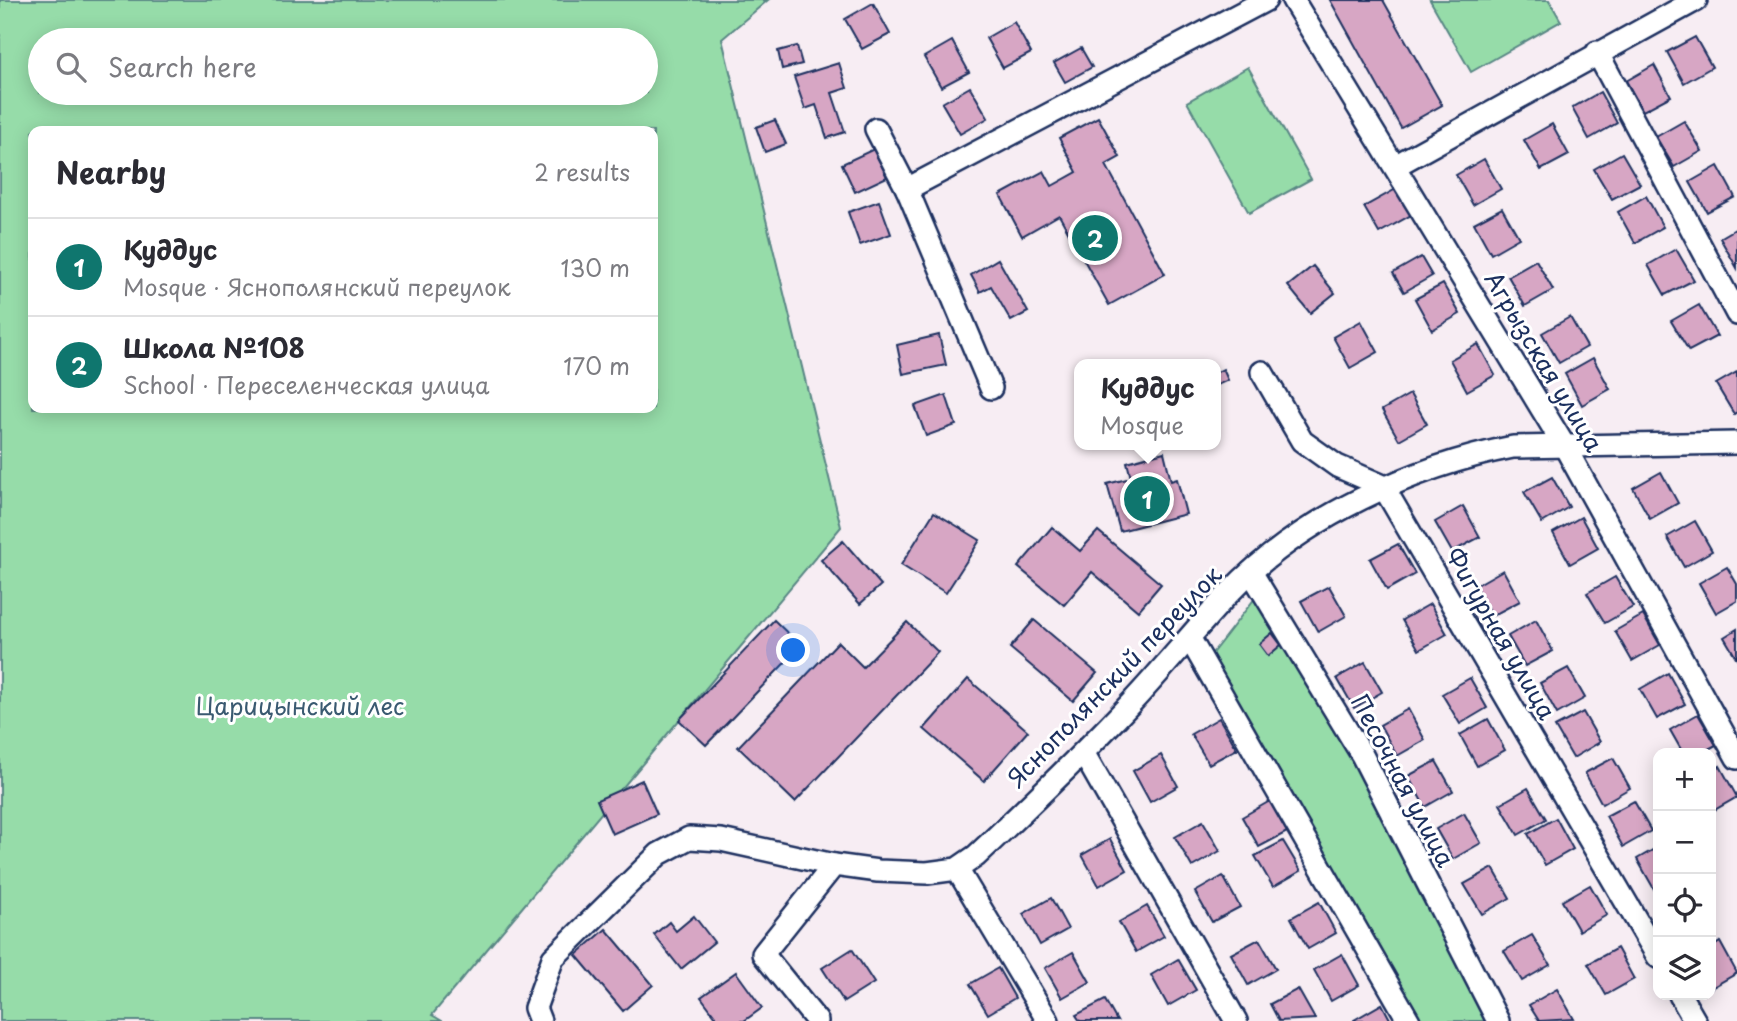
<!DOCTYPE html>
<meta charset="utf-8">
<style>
:root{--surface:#fff;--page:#f7f7f7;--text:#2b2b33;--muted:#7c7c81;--line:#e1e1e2;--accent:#0f766e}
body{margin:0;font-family:"Playpen Sans",sans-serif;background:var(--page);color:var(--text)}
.controls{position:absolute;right:21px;bottom:21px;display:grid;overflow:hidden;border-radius:14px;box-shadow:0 4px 18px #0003}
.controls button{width:63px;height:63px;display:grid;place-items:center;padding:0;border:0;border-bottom:2px solid var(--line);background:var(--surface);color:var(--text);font:35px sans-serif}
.you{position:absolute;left:794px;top:651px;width:24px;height:24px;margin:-18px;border:5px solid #fff;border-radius:50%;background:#1a73e8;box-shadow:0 0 0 10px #1a73e833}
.badge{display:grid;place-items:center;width:46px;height:46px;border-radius:50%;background:var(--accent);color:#fff;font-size:23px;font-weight:700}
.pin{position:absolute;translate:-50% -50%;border:4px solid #fff;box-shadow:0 2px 7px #0006}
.popup{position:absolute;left:1074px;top:359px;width:147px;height:91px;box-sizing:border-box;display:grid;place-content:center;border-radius:14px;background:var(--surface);filter:drop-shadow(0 2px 5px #0005);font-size:23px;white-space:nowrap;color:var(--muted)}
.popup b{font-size:26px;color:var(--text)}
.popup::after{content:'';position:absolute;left:50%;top:100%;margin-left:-14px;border:14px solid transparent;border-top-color:var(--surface)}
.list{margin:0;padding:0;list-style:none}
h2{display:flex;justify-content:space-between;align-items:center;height:91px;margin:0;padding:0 28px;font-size:30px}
h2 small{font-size:23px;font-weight:400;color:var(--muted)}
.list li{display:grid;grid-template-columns:46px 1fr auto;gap:21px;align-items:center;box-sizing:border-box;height:98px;padding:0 28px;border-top:2px solid var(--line)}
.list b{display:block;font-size:26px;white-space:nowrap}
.list p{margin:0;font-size:23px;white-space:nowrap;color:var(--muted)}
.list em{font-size:23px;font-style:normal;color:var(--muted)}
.icon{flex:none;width:38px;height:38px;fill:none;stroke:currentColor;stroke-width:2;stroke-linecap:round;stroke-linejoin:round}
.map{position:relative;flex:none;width:1737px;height:1021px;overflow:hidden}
.search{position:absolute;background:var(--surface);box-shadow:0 4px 18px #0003;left:28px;top:28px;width:630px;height:77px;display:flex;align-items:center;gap:18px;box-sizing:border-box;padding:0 24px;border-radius:38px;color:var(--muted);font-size:26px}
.panel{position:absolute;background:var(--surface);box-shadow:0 4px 18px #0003;left:28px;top:126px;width:630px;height:287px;border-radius:14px}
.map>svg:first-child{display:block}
</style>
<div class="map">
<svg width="1737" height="1021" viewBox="0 0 1737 1021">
<rect width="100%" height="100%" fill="#f7edf3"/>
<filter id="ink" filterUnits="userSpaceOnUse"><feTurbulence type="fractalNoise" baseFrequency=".0143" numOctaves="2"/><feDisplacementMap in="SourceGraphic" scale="14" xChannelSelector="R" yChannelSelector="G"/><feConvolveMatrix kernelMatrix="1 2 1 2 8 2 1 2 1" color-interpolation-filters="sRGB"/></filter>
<g filter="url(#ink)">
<!-- green -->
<g fill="#96dca9" stroke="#588684" stroke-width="2" fill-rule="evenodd">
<path d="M0 0H768L722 39 841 527 432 1015 442 1021H0ZM40 40H646V93H40ZM33 131H653V408H33Z"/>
<path d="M1430 0H1549L1561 21 1471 72Z"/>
<path d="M1248 67 1311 179 1249 213 1187 102Z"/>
<path d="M1266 584 1500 1021H1405L1203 665Z"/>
</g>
<!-- building -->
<g fill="#d7a6c4" stroke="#1b2f5e" stroke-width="2">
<path d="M1330 0H1383L1442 105 1401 128Z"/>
<path d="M873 3 890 34 862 49 845 19Z"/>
<path d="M1014 22 1031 53 1003 68 986 38Z"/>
<path d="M1695 37 1712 67 1684 83 1667 52Z"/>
<path d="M952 41 969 72 941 87 924 57Z"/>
<path d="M797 46 802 64 782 69 778 51Z"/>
<path d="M1081 48 1092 67 1065 82 1054 63Z"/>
<path d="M839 63 847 88 832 93 845 132 827 138 816 105 805 109 794 77Z"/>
<path d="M1654 65 1671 96 1643 111 1626 81Z"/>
<path d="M970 87 988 118 960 134 942 103Z"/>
<path d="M1600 92 1617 123 1589 139 1572 108Z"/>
<path d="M1098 117 1120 157 1106 165 1165 274 1109 305 1059 215 1022 236 1000 195 1044 171 1052 186 1077 172 1059 138Z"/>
<path d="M775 120 786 144 765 152 756 127Z"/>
<path d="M1684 121 1702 151 1674 167 1656 137Z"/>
<path d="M1552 124 1569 155 1541 170 1524 140Z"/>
<path d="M874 149 887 177 855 192 842 164Z"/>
<path d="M1622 153 1640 184 1612 199 1594 169Z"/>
<path d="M1484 159 1501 189 1473 205 1456 175Z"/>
<path d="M1718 166 1735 197 1707 212 1690 182Z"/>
<path d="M1396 189 1411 215 1379 233 1364 207Z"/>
<path d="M1646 196 1663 227 1635 243 1618 212Z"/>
<path d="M879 201 891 234 860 245 848 212Z"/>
<path d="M1502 208 1519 238 1491 254 1474 223Z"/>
<path d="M1737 228V268L1720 238Z"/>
<path d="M1676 249 1694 280 1665 295 1648 265Z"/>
<path d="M1421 257 1432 276 1404 292 1393 273Z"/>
<path d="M998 259 1028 312 1011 321 991 286 980 292 971 275Z"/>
<path d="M1536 260 1553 290 1525 306 1508 276Z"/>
<path d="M1313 266 1335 293 1310 313 1288 286Z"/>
<path d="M1443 284 1460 314 1432 330 1415 299Z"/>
<path d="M1699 305 1717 336 1689 351 1671 321Z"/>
<path d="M1570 317 1587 347 1559 363 1542 333Z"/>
<path d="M1361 321 1378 352 1350 368 1333 337Z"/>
<path d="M939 335 946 365 903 374 897 345Z"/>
<path d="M1478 344 1495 375 1467 391 1450 360Z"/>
<path d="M1593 358 1610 389 1582 405 1565 374Z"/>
<path d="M1223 369 1228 380 1215 386V373Z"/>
<path d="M1737 372V412L1734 414 1716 384Z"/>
<path d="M1410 394 1427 424 1399 440 1382 410Z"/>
<path d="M946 395 956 425 926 436 915 406Z"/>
<path d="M1164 452 1171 481 1177 479 1186 514 1120 531 1107 484 1131 478 1127 462Z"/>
<path d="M1661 472 1678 503 1650 519 1633 488Z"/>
<path d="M1552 477 1569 507 1542 523 1524 492Z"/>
<path d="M1463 506 1480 537 1452 552 1435 522Z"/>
<path d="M934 512 980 540 946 593 901 565Z"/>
<path d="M1581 517 1598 548 1570 564 1553 533Z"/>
<path d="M1695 521 1712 551 1684 567 1667 537Z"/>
<path d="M1052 527 1080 551 1098 531 1161 584 1138 611 1092 572 1064 605 1018 567Z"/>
<path d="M843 541 881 585 860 604 821 560Z"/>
<path d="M1398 544 1415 574 1387 590 1370 559Z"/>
<path d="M1727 567 1737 584V601L1716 613 1699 583Z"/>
<path d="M1503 570 1520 601 1492 616 1475 586Z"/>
<path d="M1615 577 1633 607 1605 623 1587 593Z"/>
<path d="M1329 586 1346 616 1318 632 1301 601Z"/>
<path d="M1430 604 1447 634 1419 650 1402 620Z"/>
<path d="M1643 615 1660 645 1632 661 1615 631Z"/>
<path d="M774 620 801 646 706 745 679 720Z"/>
<path d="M1034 620 1097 673 1073 701 1010 648Z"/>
<path d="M1536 620 1553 651 1525 666 1508 636Z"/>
<path d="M907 622 938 652 795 802 738 747 838 642 863 667Z"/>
<path d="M1737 629V659L1724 637Z"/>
<path d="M1272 633 1281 645 1268 656 1259 644Z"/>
<path d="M1365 662 1382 692 1354 708 1337 678Z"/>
<path d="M1568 668 1585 698 1557 714 1540 683Z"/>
<path d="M1668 673 1685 704 1657 719 1640 689Z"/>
<path d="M1470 678 1487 708 1460 724 1442 694Z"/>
<path d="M968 679 1028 731 984 781 924 729Z"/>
<path d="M1408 709 1425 740 1397 756 1380 725Z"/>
<path d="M1583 712 1600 742 1573 758 1555 727Z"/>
<path d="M1698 714 1716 745 1701 753H1683L1670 730Z"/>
<path d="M1219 718 1237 749 1209 764 1191 734Z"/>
<path d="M1488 719 1505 750 1477 766 1460 735Z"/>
<path d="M1161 755 1178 786 1150 802 1133 771Z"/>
<path d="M1613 758 1630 788 1602 804 1585 773Z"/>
<path d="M1436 761 1453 791 1425 807 1408 776Z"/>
<path d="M1720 766 1737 797 1711 812V772Z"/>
<path d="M642 780 657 814 612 834 597 800Z"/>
<path d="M1528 788 1546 819 1518 835 1500 804Z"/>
<path d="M1270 801 1287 832 1259 847 1242 817Z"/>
<path d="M1634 801 1651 831 1623 847 1606 816Z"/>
<path d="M1464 813 1481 843 1453 859 1436 829Z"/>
<path d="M1556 818 1573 849 1545 865 1528 834Z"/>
<path d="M1203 821 1220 851 1192 867 1175 837Z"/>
<path d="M1110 839 1127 870 1099 886 1082 855Z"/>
<path d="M1283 841 1301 871 1273 887 1255 856Z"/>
<path d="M1658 847V887L1654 889 1637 859Z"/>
<path d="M1493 868 1510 898 1482 914 1464 884Z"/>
<path d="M1223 876 1240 907 1212 922 1195 892Z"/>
<path d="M1590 885 1607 915 1579 931 1562 901Z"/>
<path d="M1051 898 1068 929 1040 945 1023 914Z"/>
<path d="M1319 902 1336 933 1308 949 1291 918Z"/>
<path d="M1147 906 1164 936 1136 952 1119 922Z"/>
<path d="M694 916 714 942 681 969 654 935 669 922 676 931Z"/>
<path d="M606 929 653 985 623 1011 576 955Z"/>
<path d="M1532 935 1550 965 1522 981 1504 951Z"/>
<path d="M1259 939 1276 969 1248 985 1231 954Z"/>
<path d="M1720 942 1737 973 1711 988V948Z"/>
<path d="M1617 948 1634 979 1606 995 1588 964Z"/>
<path d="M852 949 874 983 844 1002 822 968Z"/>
<path d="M1073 952 1090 982 1062 998 1045 968Z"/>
<path d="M1342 954 1359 985 1331 1001 1314 970Z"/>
<path d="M1178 959 1196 990 1168 1006 1151 975Z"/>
<path d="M998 968 1015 998 988 1014 970 984Z"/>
<path d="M736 972 762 1008 744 1021H719L701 997Z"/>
<path d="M1298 989 1315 1019 1279 1021 1270 1004Z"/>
<path d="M1557 989 1574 1019 1539 1021 1529 1005Z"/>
<path d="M1105 1000 1117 1021H1080L1076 1015Z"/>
<path d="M1382 1004 1391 1021H1354V1020Z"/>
</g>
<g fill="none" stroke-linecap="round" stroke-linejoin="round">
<defs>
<g id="minor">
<path d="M1293 0 1565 447 1737 758"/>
<path d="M1597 52 1737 314"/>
<path d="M876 129 907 189 991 388"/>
<path d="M1395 166 1696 0"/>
<path d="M907 189 1266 0"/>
<path d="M1262 372 1302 441 1337 466 1383 486 1658 957"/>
<path d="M1251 572 1362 755 1498 1021"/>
<path d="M1190 639 1409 1021"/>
<path d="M1084 754 1236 1021"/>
<path d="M957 869 1048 1021"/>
<path d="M1680 995 1695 1021"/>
<path d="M540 1021 535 1008 553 958 659 854 689 838 721 840 834 865 878 871 927 873 957 869 976 856C1029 806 1081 756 1131 703 1165 667 1196 628 1230 592 1301 518 1414 466 1513 447L1737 443"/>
<path d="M817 1021 763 954 834 865"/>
</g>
</defs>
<!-- minor casing -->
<use href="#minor" stroke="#1b2f5e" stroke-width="26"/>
<!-- minor -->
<use href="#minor" stroke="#fff" stroke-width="21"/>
</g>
</g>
<g text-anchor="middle" stroke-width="6" stroke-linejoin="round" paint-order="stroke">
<!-- street labels -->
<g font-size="24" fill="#1b2f5e" stroke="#fff">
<text transform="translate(1543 362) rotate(59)" y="8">Агрызская улица</text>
<text transform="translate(1500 634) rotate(60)" y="8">Фигурная улица</text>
<text transform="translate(1115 677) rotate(-46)" y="8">Яснополянский переулок</text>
<text transform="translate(1402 781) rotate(62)" y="8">Песочная улица</text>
</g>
<!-- park labels -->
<g font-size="24" fill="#3a5a71" stroke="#fff">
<text x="300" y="715">Царицынский лес</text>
</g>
</g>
</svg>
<div class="controls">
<button>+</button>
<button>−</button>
<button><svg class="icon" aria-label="locate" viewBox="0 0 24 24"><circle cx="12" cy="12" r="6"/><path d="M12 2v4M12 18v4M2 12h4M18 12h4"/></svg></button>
<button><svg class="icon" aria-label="layers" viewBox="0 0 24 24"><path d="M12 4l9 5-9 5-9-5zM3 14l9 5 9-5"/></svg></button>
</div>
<div class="you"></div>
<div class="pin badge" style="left:1147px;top:499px">1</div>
<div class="popup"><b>Куддус</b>Mosque</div>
<div class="pin badge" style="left:1095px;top:238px">2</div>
<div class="search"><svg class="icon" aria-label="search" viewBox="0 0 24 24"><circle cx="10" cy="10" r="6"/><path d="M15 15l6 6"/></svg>Search here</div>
<section class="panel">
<h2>Nearby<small>2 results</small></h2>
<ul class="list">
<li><span class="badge">1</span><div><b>Куддус</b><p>Mosque · Яснополянский переулок</p></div><em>130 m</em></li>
<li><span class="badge">2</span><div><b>Школа №108</b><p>School · Переселенческая улица</p></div><em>170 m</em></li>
</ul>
</section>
</div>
